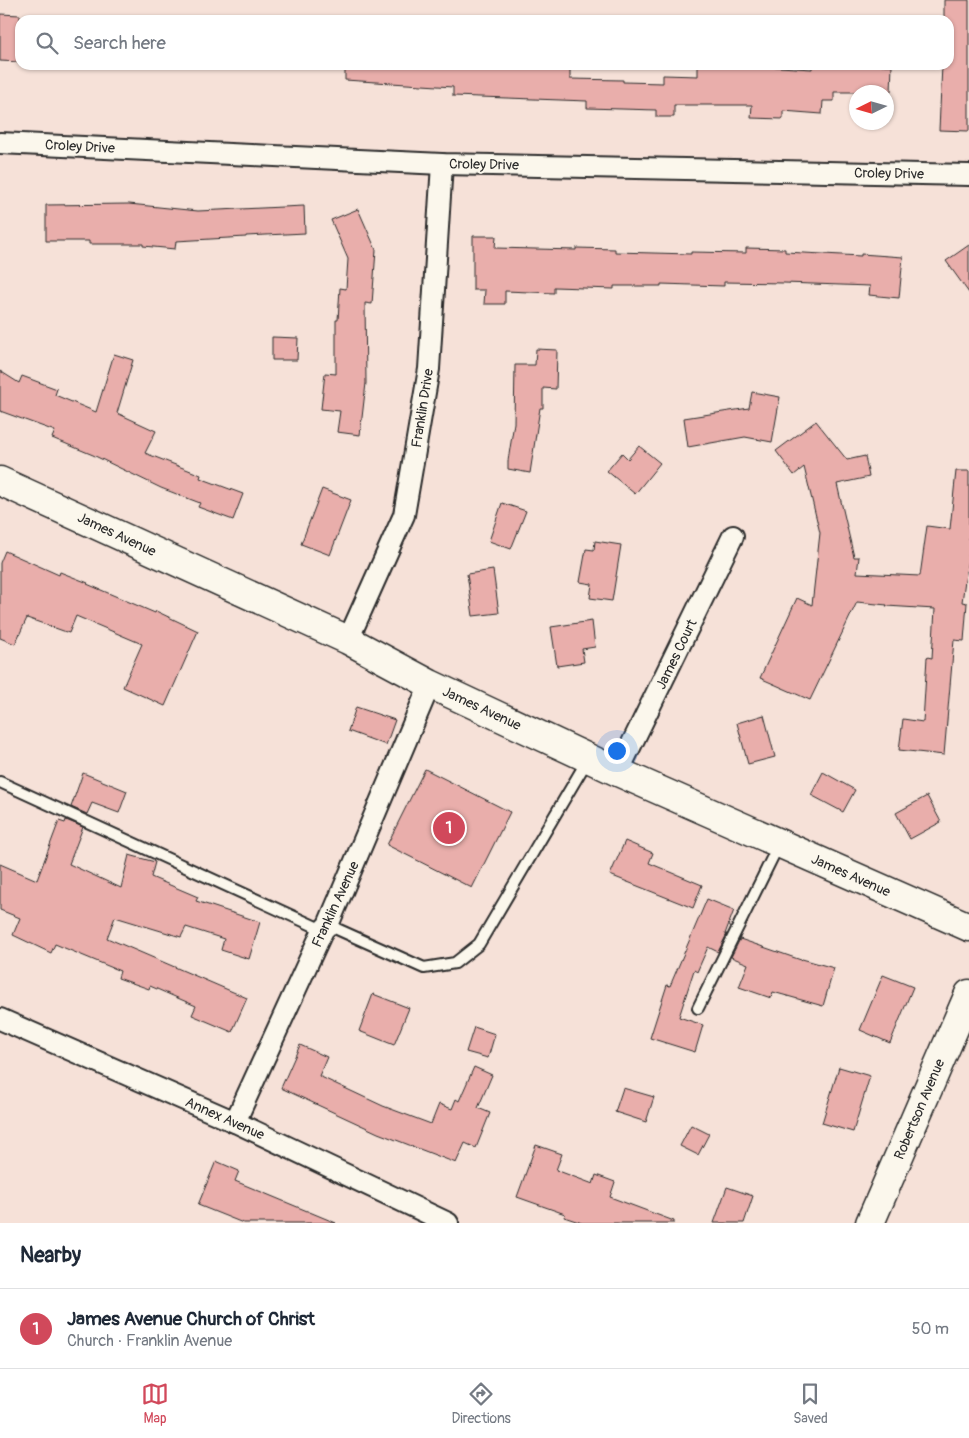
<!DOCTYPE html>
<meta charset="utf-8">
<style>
:root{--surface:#fff;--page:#f6f6f7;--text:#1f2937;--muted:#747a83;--line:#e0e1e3;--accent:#d1495b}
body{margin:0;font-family:Pangolin,sans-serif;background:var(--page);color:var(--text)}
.compass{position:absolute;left:849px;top:85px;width:45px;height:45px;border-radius:50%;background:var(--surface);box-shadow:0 1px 4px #0004;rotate:265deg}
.you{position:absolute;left:616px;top:750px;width:18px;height:18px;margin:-12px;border:4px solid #fff;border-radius:50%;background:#1a73e8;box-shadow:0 0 0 8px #1a73e833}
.badge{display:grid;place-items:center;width:32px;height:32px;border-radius:50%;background:var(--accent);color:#fff;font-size:16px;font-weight:700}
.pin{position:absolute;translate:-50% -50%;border:2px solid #fff;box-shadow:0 1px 5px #0006}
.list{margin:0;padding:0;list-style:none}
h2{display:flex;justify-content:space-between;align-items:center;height:65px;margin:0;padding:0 20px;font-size:21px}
h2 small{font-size:16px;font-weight:400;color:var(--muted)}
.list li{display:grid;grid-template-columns:32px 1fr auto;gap:15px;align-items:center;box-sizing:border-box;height:80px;padding:0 20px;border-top:1px solid var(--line)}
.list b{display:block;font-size:19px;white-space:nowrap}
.list p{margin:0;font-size:16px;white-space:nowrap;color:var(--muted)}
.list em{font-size:16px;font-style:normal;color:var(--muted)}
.icon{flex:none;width:28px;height:28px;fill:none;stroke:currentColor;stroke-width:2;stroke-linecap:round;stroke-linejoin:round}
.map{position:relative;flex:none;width:969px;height:1223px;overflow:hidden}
.search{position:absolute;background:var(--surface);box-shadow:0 1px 4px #0004;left:15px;right:15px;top:15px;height:55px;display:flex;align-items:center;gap:12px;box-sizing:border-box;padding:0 18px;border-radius:15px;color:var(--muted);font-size:19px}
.sheet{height:145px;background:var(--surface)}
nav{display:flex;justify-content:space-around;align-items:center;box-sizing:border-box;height:70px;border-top:1px solid var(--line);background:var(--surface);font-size:14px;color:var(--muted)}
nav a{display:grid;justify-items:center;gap:2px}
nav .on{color:var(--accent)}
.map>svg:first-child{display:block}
</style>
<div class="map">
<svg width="969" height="1223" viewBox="0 0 969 1223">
<rect width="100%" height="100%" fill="#f6e1d8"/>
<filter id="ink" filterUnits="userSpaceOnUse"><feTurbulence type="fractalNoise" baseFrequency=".02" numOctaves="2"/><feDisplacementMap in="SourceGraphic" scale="10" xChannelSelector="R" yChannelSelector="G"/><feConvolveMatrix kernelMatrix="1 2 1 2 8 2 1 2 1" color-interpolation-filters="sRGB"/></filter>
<g filter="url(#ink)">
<!-- building -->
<g fill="#e9aeab" stroke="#2b2b2b">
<path d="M944 0H969V131L939 130 942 65H949V20H944Z"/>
<path d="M0 14 20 15V62L0 61Z"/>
<path d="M345 65H570V79L623 80V82L663 83V75L698 76V65H747L812 69V65H892L891 92H834V101H823L822 114 783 111V119L751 118 752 105H674V117H656V110L587 108V101L453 96V87L345 80Z"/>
<path d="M129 204 198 211 304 206 305 233 246 236V237L176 241 175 249 143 246V244H89V241H46V205Z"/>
<path d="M358 209 376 250 372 304 365 303 366 383 360 435 337 432 340 411 321 409 325 373 336 374V320H338L340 288 346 289 348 259 331 220Z"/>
<path d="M473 236H496L495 248 576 250V248L615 249V252L691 254V252L746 253V248L785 249V252L861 256V254L903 257 899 298 869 295 870 286 784 283 724 282V286L661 284V286H614V289L554 287V293L505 291V304H484L485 290H473Z"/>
<path d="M969 245V293L946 261Z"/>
<path d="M272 337 298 338 297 360H272Z"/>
<path d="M536 349 557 350 556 389 543 388V408H540L530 473 508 469V461L514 423 515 365H535Z"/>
<path d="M114 354 133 360 117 413 156 431 145 453 201 475 200 478 243 494 233 520 198 507 200 503 161 488 93 455 52 438 55 431 0 411V371L19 383 22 376 57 389 55 395 96 412Z"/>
<path d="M752 392 780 397 772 442 745 437 688 447 684 418 749 408Z"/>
<path d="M816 421 847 460 865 456 869 477 837 484 854 557H859L857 573 920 576 927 526 950 529 956 471H969V551L962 602 967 603 964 641 954 640 944 755 899 750 903 719 923 722 927 657 932 658 935 609 886 606 887 605 857 602 810 700 760 678 797 598 812 605 820 533 804 467 794 475 776 451Z"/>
<path d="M639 446 660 463 635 494 607 471 622 453 628 459Z"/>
<path d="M322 489 351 500 330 555 301 544Z"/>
<path d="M502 503 526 511 511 549 489 541Z"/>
<path d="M595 541 621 545 612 601 590 598 592 584 580 582 586 549 594 550Z"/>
<path d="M5 551 59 575 60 572 88 583 87 584 155 613 156 611 198 631 165 706 123 687 142 644 76 616 69 633 27 618 15 644 0 638V563Z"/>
<path d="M493 570 499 613 473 616 467 574Z"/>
<path d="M592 621 595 647 582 649 584 662 557 666 551 627Z"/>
<path d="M356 707 395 720 386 745 348 731Z"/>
<path d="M764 715 775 757 748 764 737 723Z"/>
<path d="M425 769 510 812 472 888 387 845Z"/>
<path d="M823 772 855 790 843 812 811 795Z"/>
<path d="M83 773 127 791 119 813 92 803 87 814 71 807Z"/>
<path d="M927 796 941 822 910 839 896 813Z"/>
<path d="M66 820 83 827 69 864 121 888 129 855 155 862 151 877 198 897 196 901 260 922 249 959 221 950 224 939 186 927 181 937 115 917 107 938 247 998 232 1032 192 1015 196 1006 150 986 149 989 118 978 120 971 55 944 51 953 13 935 20 918 0 910V864L37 880 59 821 65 823Z"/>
<path d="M625 841 653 853 649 863 702 885 693 908 610 875Z"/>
<path d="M707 899 734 910 725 934H727L718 952 708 947 697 972 694 970 679 1017 703 1025 695 1052 650 1038 667 985 670 986Z"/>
<path d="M740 939 801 960 802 959 834 968 823 1006 773 992 771 998 739 987 748 964 731 957Z"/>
<path d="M883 975 913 987 890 1043 860 1030Z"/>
<path d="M373 994 409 1008 394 1045 359 1031Z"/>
<path d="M474 1027 495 1034 488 1058 466 1052Z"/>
<path d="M300 1045 327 1057 319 1076 383 1106 431 1124 439 1104 452 1109 456 1099 459 1101 474 1067 492 1075 478 1108 490 1113 476 1148 465 1143 456 1163 378 1133 281 1088Z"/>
<path d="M839 1067 870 1076 853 1132 822 1123Z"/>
<path d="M623 1088 654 1097 646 1122 615 1112Z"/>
<path d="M691 1125 709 1134 698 1155 680 1146Z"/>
<path d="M536 1145 562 1154 556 1170 593 1184 596 1175 615 1182 610 1197 674 1221V1223H582L564 1217 565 1214 517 1197Z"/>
<path d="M216 1161 239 1171 235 1181 336 1223H243L198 1205Z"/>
<path d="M727 1187 753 1196 744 1223H714Z"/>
</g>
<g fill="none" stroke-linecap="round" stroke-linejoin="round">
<defs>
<g id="lane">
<path d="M0 782 323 930"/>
<path d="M328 925 424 968 455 963 479 944 588 759"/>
<path d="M698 1008 779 844"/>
</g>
<g id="street">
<path d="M0 143 442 164 969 175"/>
<path d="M348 640 404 515 429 369 442 164"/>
<path d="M618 772 733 536"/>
<path d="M0 1019 235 1122 448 1223"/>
<path d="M235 1122 323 930 328 925 430 684"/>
</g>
<g id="secondary">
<path d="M0 481 348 640 430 684 618 772 969 927"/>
<path d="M870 1223 969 994"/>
</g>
</defs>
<!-- lane casing -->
<use href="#lane" stroke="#2b2b2b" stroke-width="14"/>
<!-- street casing -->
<use href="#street" stroke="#2b2b2b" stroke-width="24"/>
<!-- secondary casing -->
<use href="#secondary" stroke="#2b2b2b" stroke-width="31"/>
<!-- lane -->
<use href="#lane" stroke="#fbf7ec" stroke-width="10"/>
<!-- street -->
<use href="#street" stroke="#fbf7ec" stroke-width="20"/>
<!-- secondary -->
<use href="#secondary" stroke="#fbf7ec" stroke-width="28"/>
</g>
</g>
<g text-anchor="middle" stroke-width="4" stroke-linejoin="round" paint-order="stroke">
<!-- street labels -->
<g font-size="14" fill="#2b2b2b" stroke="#fbf7ec">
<text transform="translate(80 146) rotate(3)" y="5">Croley Drive</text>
<text transform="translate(484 164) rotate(1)" y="5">Croley Drive</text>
<text transform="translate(889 173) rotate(1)" y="5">Croley Drive</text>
<text transform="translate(422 408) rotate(-81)" y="5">Franklin Drive</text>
<text transform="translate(117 534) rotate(25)" y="5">James Avenue</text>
<text transform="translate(676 654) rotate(-64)" y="5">James Court</text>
<text transform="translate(482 708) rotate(25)" y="5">James Avenue</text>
<text transform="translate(851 875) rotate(24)" y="5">James Avenue</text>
<text transform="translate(335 904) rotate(-65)" y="5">Franklin Avenue</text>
<text transform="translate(919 1109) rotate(-67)" y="5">Robertson Avenue</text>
<text transform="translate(225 1118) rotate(24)" y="5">Annex Avenue</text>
</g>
</g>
</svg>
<svg class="compass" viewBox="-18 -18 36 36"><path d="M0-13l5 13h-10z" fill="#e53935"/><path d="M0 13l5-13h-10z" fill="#747a83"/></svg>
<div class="you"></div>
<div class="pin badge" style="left:449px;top:828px">1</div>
<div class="search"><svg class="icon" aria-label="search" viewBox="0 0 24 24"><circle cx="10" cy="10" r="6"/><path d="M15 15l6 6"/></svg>Search here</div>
</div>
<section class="sheet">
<h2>Nearby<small></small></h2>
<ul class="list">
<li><span class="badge">1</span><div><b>James Avenue Church of Christ</b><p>Church · Franklin Avenue</p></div><em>50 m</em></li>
</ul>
</section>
<nav>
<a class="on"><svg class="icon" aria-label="map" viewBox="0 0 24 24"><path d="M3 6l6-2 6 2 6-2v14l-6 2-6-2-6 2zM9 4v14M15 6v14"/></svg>Map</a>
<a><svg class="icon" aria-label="directions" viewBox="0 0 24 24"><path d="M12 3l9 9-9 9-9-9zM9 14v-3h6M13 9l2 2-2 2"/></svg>Directions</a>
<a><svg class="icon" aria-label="saved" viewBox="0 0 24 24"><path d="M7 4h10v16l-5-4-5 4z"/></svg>Saved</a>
</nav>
